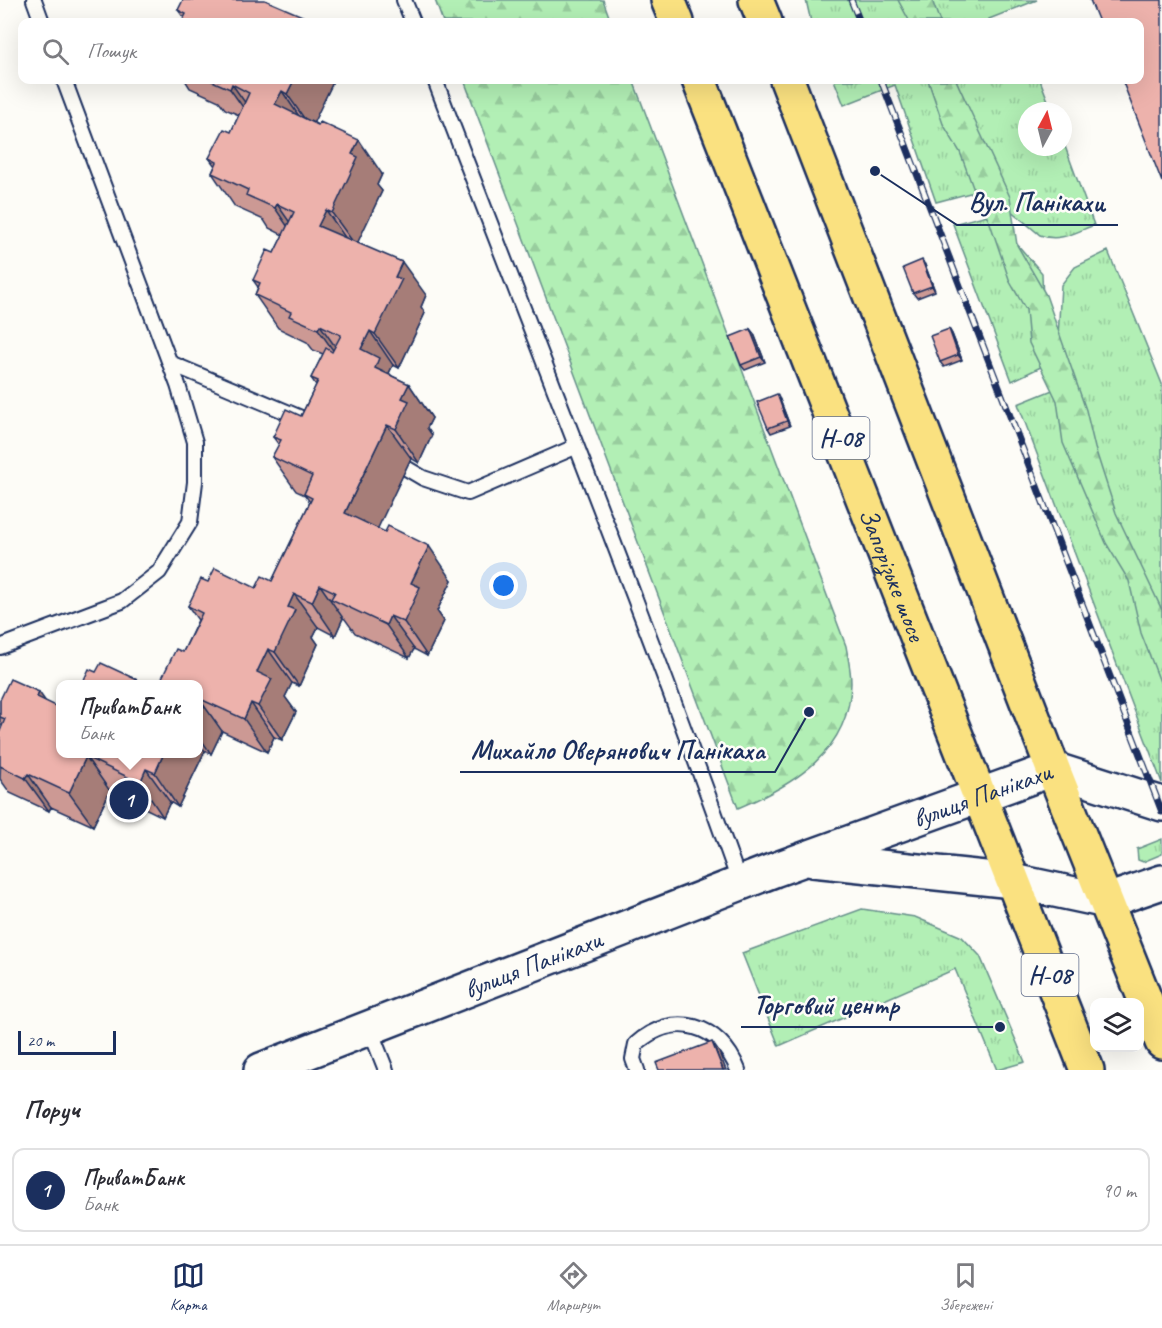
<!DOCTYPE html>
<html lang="uk">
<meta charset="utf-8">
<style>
:root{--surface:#fff;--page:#f2f2f3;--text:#2b2b33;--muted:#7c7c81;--line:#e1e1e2;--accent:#1b2f5e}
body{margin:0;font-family:Caveat,sans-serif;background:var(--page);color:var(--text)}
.controls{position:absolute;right:18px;bottom:18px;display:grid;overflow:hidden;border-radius:12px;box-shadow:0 6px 24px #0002}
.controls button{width:54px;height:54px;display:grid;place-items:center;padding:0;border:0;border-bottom:2px solid var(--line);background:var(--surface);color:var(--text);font:30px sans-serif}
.compass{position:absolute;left:1018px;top:102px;width:54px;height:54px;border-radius:50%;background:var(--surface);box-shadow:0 6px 24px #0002;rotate:7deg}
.scale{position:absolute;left:18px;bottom:15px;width:98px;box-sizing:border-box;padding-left:6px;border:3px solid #1b2f5e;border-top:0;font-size:16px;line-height:21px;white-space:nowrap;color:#1b2f5e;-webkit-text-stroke:4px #fdfcf7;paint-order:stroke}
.you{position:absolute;left:504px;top:586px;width:21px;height:21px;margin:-15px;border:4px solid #fff;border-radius:50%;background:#1a73e8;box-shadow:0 0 0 9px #1a73e833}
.badge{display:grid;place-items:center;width:39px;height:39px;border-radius:50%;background:var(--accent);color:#fff;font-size:20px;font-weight:700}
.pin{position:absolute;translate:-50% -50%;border:3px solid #fff;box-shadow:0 2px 6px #0006}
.popup{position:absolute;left:56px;top:680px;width:147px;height:78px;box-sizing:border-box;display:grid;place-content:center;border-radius:12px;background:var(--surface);filter:drop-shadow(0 2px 4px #0005);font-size:20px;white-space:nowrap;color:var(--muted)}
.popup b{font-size:22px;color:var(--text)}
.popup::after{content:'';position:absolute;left:50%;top:100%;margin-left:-12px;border:12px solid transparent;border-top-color:var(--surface)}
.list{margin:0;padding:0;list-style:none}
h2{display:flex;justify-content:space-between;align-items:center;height:78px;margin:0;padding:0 24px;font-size:26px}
h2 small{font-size:20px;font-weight:400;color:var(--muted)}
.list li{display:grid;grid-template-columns:39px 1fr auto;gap:18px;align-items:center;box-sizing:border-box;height:84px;margin:0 12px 12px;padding:0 12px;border:2px solid var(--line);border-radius:12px}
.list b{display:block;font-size:22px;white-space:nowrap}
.list p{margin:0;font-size:20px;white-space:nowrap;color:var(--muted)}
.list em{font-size:20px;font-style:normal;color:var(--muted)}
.icon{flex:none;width:33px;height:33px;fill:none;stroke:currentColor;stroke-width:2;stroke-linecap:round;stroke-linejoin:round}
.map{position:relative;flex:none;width:1162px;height:1070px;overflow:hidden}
.search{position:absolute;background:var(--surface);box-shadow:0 6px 24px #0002;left:18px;right:18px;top:18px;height:66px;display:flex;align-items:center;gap:15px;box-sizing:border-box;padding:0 21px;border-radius:12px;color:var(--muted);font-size:22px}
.sheet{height:174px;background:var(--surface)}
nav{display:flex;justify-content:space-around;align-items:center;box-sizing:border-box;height:84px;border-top:2px solid var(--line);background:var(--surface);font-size:16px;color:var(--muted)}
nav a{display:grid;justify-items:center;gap:3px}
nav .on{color:var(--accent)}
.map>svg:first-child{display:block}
</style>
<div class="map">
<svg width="1162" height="1070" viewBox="0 0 1162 1070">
<defs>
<pattern id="grass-tufts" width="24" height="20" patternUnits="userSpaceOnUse" patternTransform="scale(1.5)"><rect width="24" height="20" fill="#b2efb5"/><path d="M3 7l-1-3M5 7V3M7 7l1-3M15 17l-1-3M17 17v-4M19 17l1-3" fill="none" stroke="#98cd9e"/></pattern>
<pattern id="forest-firs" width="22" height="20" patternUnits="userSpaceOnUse" patternTransform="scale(1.5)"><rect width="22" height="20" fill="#b2efb5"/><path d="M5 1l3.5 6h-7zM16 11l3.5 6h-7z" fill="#98cd9e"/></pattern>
</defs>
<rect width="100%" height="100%" fill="#fdfcf7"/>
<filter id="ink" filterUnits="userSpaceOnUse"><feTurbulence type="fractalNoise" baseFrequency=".0167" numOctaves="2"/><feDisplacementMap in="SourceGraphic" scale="12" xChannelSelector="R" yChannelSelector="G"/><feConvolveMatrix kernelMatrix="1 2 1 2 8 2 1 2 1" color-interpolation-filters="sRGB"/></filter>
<g filter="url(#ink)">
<!-- grass -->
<g fill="url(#grass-tufts)" stroke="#668f8a" stroke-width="1.5">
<path d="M806 0H1037L989 19 990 22H811Z"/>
<path d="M834 80H1040L1052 111H1027V147H1063V141L1094 225C1076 232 1059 243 1040 235L985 189 936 202 895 85 844 105Z"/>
<path d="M991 214 1042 273 1045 365 1012 381 953 224Z"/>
<path d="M1108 251 1162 384V783L1018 404 1055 389 1061 285 1075 267Z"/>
<path d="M1162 839V854L1143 862 1138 860 1137 849Z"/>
<path d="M862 909 915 917 962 937 980 956 1025 1062 997 1070 955 969 779 1046 742 953Z"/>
</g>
<!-- forest -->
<g fill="url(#forest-firs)" stroke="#668f8a" stroke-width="1.5">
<path d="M435 0H603L611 22H443Z"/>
<path d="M898 0H932L940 22H910Z"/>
<path d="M464 80H633L846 646C848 658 851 671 851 683 850 751 794 785 738 808Z"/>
<path d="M928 80H956L1010 197 1017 245 1046 295 1086 410 1095 448 1116 513 1162 610V687L1141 633 1129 581 1106 543 1063 443 1057 401 1029 343 1026 310 1010 282 990 223 975 193 960 152 943 124Z"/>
</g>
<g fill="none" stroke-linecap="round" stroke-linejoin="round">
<defs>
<g id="lane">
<path d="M34 0 42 22"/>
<path d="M404 0 413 22"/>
<path d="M435 80C537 347 644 613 740 884"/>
<path d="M170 363 301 418"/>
<path d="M406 468 423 478 468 493 575 447"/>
<path d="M0 647 122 601 159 572 190 522 195 482V442L178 385 64 80"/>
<path d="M369 1027 386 1070"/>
<path d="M637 1070 633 1059 636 1044C674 1010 720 1024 738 1070"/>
</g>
<g id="secondary">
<path d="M813 860 1013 881 1107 901 1162 882"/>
<path id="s1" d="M261 1070 774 870 1053 769 1162 804"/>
</g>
<g id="primary">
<path d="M668 0 677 22"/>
<path d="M756 0 765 22"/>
<path id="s2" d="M699 80 1087 1070"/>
<path d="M787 80 1053 769 1162 1042"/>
</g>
</defs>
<!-- lane casing -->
<use href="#lane" stroke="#1b2f5e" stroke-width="18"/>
<!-- secondary casing -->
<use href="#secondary" stroke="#1b2f5e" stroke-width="38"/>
<!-- primary casing -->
<use href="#primary" stroke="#1b2f5e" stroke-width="38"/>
<!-- lane -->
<use href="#lane" stroke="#fdfcf7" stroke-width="14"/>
<!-- secondary -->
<use href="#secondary" stroke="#fdfcf7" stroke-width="33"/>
<!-- primary -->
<use href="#primary" stroke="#fae180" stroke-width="33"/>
<defs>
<g id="rail">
<path d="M851 0 860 22"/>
<path d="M881 80 1162 812"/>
</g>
</defs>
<!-- rail casing -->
<use href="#rail" stroke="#1b2f5e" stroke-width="7"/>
<!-- rail -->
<use href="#rail" stroke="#fdfcf7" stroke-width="4.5" stroke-dasharray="14" stroke-linecap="butt"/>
</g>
<!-- wall -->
<g fill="#cc9994" stroke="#1b2f5e" stroke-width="1.5">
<path d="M178 10 314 21 315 22H182L184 18Z"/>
<path d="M185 80H334L313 122 382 174 377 185 382 191 357 242 426 295 421 307 425 313 399 368 393 365 389 373 392 376 409 384 432 418 427 428 432 435 419 463 411 458 377 528 452 580 437 611 444 621 427 656 414 649 409 658 355 633 345 619 343 618 335 636 318 627 313 637 318 644 299 686 292 683 285 697 296 712 282 740 274 737 267 752 222 731 211 754 205 751 178 807 170 802 163 817 110 791 93 826 51 807 49 811 10 793 0 779 2 726 0 722V700L60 753H198V684L183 652 198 620 188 606 208 582 256 588 272 581 310 502 305 495 296 491 272 457 279 445 273 437 301 416 316 385 311 378 323 354 313 350 307 342 278 328 255 295 258 287 253 280 274 253 283 235 269 228 264 220 235 207 212 173 215 166 209 158 231 132 239 115 225 109 219 101 190 88Z"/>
<path d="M925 265 935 291 917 298 913 293Z"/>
<path d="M750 329 754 334 765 362 745 370 741 365Z"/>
<path d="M949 329 952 334 962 360 944 367 940 362Z"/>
<path d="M780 400 790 426 771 433 768 428Z"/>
</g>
<!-- shaded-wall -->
<g fill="#a67d78" stroke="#1b2f5e" stroke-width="1.5">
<path d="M294 80H334L311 128 287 94Z"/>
<path d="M232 84 256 118 254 123 230 89Z"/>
<path d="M282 91 305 125 275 104Z"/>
<path d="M359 140 382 174 377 185 382 191 356 246 332 213 352 154Z"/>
<path d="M277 204 300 237 298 242 275 208Z"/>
<path d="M326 210 349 243 318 226Z"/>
<path d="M922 260 925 265 935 291 932 286Z"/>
<path d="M402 262 426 295 421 307 425 313 399 368 375 334 395 277Z"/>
<path d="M320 325 344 359 342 363 318 329Z"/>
<path d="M750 329 754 334 765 362 761 357Z"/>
<path d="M949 329 952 334 962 360 958 355Z"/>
<path d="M370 331 393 365 389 373 403 392 384 383 361 349Z"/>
<path d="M409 384 432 418 427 428 432 435 419 463 396 429 402 398Z"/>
<path d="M777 394 780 400 790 426 787 421Z"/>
<path d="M387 425 411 458 369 547 345 513Z"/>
<path d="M429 546 452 580 437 611 444 621 427 656 404 622 411 583Z"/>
<path d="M320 585 343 618 335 636 312 602Z"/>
<path d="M294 594 318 627 313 637 318 644 299 686 275 652 288 607Z"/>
<path d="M390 616 414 649 409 658 386 625Z"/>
<path d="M268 649 292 683 285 697 296 712 282 740 258 706 257 672Z"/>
<path d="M39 692 60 722 37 697Z"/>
<path d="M198 697 222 731 211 754 198 735Z"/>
<path d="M251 703 274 737 267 752 244 719Z"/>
<path d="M198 740 205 751 178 807 155 773 164 753H198Z"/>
<path d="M86 757 110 791 93 826 69 793Z"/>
<path d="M146 769 170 802 163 817 140 783Z"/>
<path d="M28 774 51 807 49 811 25 778Z"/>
<path d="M712 1042 719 1052 726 1070H723Z"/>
</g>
<!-- building -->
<g fill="#edb2ac" stroke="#1b2f5e" stroke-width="1.5">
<path d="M183 0H265L314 21V22H182L186 14 178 10Z"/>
<path d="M1090 0H1162V182L1122 80H1140V22H1099Z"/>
<path d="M210 80H294L287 94 282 91 275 104 318 125 320 122 359 140 352 154 358 157 332 213 326 210 318 226 402 262 395 277 402 279 375 334 370 331 361 349 379 358 375 368 409 384 402 398 409 401 396 429 387 425 345 513 385 532 388 526 429 546 411 583 420 587 404 622 390 616 386 625 331 599 335 592 320 585 312 602 294 594 288 607 295 610 275 652 268 649 257 672 272 679 258 706 251 703 244 719 198 698V684H159L176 649 183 652 202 613 188 606 201 579 208 582 215 568 256 588 262 576 272 581 312 498 304 494 312 476 272 457 281 440 273 437 286 409 301 416 318 381 311 378 326 348 332 352 341 335 320 325 318 329 289 316 291 312 255 295 260 283 253 280 267 250 274 253 294 212 277 204 275 208 246 195 248 190 212 173 217 162 209 158 224 129 231 132 249 93 232 84 230 89Z"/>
<path d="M922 260 932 286 913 293 903 268Z"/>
<path d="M750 329 761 357 741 365 730 337Z"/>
<path d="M949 329 958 355 940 362 930 336Z"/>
<path d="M777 394 787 421 768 428 757 402Z"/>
<path d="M101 663 146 684H82L89 669 96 672Z"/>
<path d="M10 679 39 692 37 697 60 708V753H164L155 773 146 769 140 783 86 757 69 793 28 774 25 778 0 766V731L5 719 0 717V700Z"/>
<path d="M712 1042 723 1070H659L656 1063Z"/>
</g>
</g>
<g text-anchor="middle" stroke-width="5" stroke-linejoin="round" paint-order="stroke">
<!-- shield labels -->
<g fill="#fdfcf7" stroke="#5f6c8c" stroke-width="1.5">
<rect x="812.5" y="417" width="57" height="42" rx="4.5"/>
<rect x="1021.5" y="954" width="57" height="42" rx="4.5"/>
</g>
<g font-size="24" font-weight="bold" fill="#1b2f5e">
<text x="841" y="446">Н-08</text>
<text x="1050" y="983">Н-08</text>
</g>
<!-- street labels -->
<g font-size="26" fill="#1b2f5e" stroke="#fdfcf7">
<text dy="9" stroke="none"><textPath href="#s2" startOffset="531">Запорізьке шосе</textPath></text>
<text dy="9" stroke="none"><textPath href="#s1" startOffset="772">вулиця Панікахи</textPath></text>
<text dy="9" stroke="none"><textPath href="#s1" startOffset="292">вулиця Панікахи</textPath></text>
</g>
</g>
<!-- callouts -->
<path fill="none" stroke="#1b2f5e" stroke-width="2" d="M875 171L957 225H1118M809 712L775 772H460M1000 1027L911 1027H741"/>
<g fill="#1b2f5e" stroke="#fdfcf7" stroke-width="2">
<circle cx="875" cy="171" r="6"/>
<circle cx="809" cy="712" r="6"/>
<circle cx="1000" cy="1027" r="6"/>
</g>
<g font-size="27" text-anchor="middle" font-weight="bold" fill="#1b2f5e" stroke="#fdfcf7" stroke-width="5" stroke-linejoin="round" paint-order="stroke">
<text x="1037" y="211">Вул. Панікахи</text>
<text x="618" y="759">Михайло Оверянович Панікаха</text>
<text x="826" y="1014">Торговий центр</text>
</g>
</svg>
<div class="controls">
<button><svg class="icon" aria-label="layers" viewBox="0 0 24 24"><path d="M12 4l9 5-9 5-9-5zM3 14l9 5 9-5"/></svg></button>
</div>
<svg class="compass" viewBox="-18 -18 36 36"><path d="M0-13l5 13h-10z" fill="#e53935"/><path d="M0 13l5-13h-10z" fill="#7c7c81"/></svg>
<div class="scale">20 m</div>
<div class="you"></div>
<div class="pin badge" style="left:129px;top:800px">1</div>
<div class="popup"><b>ПриватБанк</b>Банк</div>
<div class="search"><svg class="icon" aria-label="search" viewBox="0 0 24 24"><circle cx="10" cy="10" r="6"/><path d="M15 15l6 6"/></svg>Пошук</div>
</div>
<section class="sheet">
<h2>Поруч<small></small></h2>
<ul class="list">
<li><span class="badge">1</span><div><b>ПриватБанк</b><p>Банк</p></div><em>90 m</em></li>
</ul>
</section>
<nav>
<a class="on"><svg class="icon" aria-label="map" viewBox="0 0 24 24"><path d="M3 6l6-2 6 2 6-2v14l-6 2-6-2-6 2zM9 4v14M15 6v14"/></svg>Карта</a>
<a><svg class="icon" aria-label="directions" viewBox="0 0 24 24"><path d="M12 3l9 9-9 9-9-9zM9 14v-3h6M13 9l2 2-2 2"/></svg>Маршрут</a>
<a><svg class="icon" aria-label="saved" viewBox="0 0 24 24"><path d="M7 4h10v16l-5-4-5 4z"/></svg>Збережені</a>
</nav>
